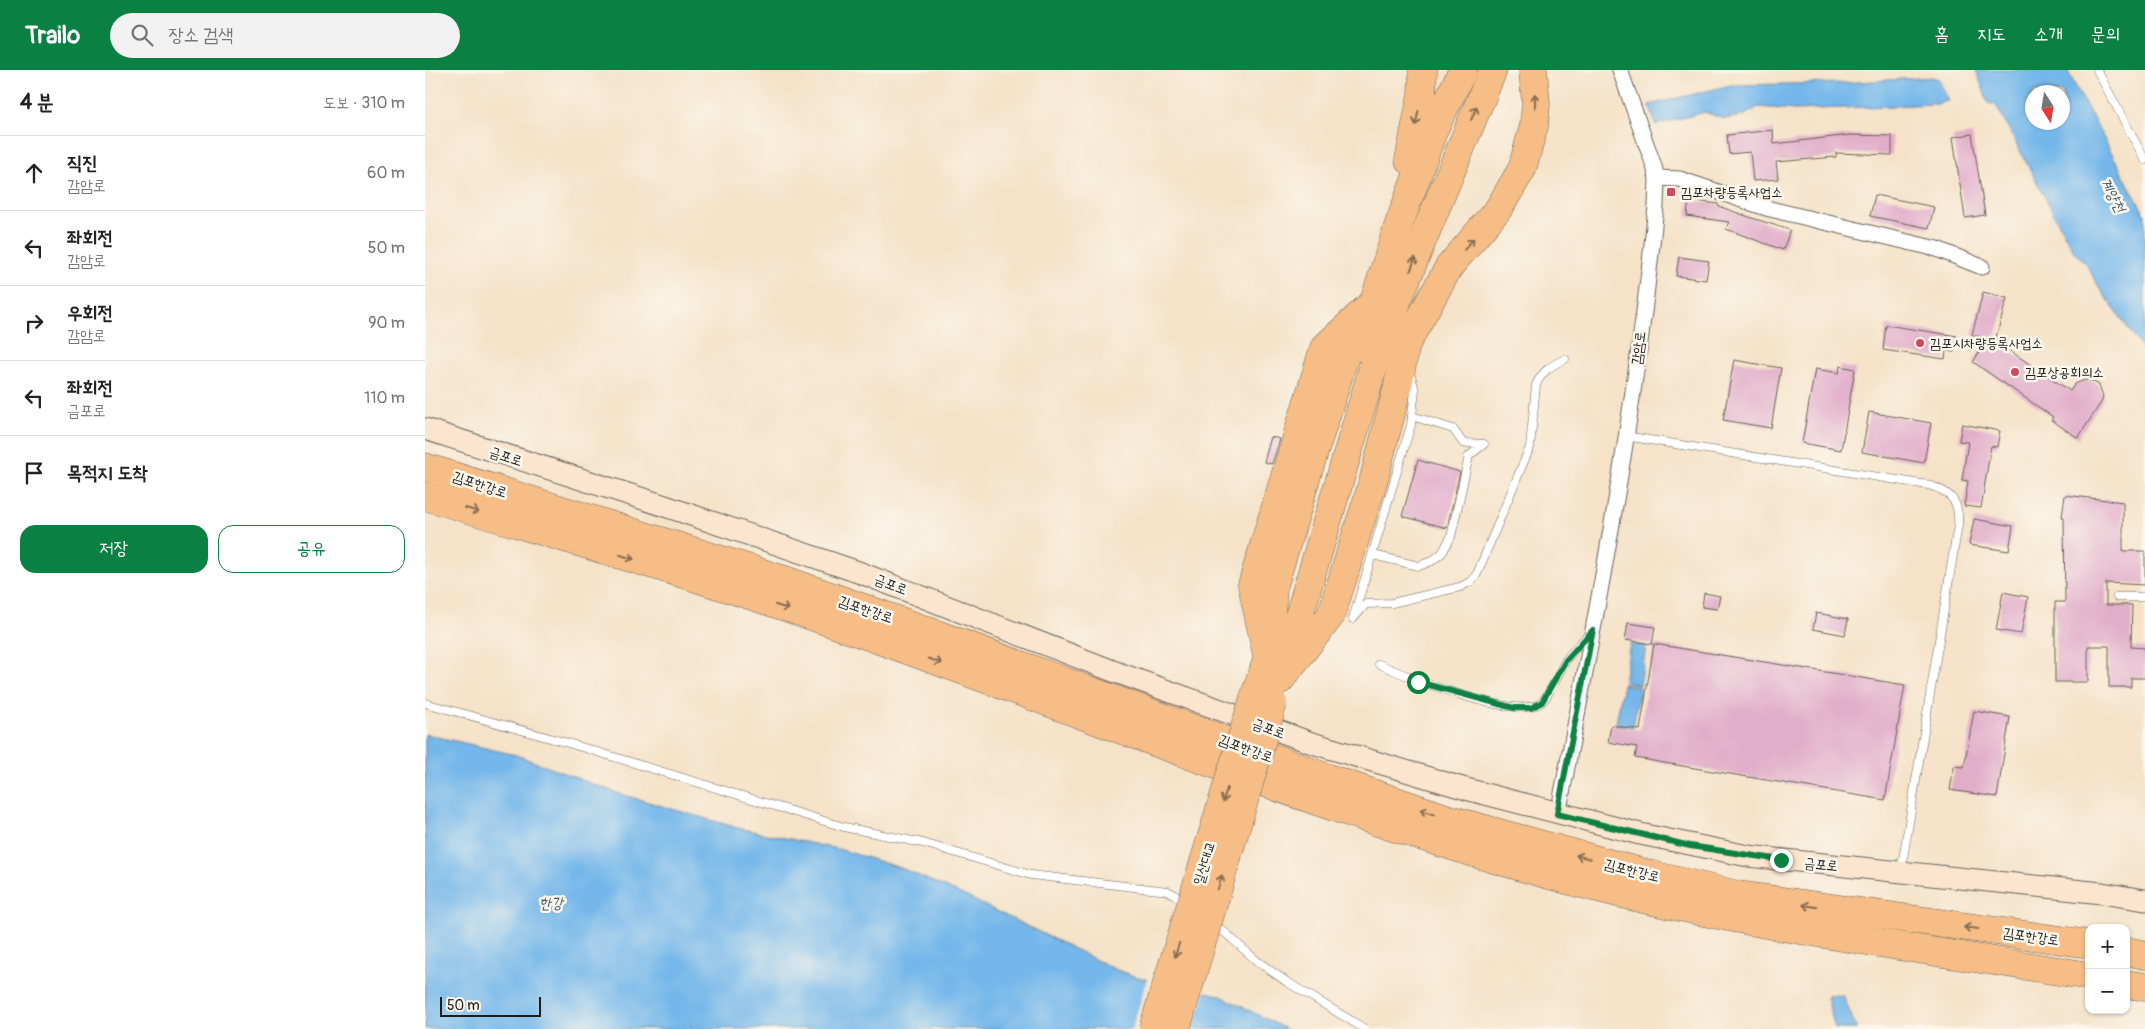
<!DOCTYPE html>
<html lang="ko">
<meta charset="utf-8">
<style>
:root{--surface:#fff;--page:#f2f2f2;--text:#222;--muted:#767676;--line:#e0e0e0;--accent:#0b8043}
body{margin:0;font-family:Pangolin,"Poor Story",sans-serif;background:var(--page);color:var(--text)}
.controls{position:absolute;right:15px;bottom:15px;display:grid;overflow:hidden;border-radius:10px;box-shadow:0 1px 4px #0004}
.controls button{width:45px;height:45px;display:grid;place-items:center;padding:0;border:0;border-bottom:1px solid var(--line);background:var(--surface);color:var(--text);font:25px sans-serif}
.compass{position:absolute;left:1600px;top:15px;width:45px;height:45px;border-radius:50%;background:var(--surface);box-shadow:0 1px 4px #0004;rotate:168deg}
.scale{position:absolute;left:15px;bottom:12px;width:101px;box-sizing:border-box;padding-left:5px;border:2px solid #1c1c1c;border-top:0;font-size:14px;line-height:18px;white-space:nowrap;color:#1c1c1c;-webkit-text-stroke:4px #fbf7ec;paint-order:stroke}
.stop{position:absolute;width:15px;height:15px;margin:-11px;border:4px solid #0b8043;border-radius:50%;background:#fff}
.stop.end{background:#0b8043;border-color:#fff;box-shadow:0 1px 5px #0008}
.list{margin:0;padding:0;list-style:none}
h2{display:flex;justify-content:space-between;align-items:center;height:65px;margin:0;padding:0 20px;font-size:21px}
h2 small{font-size:16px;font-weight:400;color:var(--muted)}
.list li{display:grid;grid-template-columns:32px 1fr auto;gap:15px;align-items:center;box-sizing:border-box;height:75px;padding:0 20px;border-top:1px solid var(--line)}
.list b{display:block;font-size:19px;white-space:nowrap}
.list p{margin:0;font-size:16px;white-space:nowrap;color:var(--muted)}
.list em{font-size:16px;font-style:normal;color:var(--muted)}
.actions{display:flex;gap:10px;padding:15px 20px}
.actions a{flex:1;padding:11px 0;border:1px solid var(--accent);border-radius:15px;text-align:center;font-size:18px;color:var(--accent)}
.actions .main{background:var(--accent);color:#fff}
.icon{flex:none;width:28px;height:28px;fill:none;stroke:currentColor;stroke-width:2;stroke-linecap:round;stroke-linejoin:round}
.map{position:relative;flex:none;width:1720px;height:959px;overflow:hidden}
header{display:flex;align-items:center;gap:30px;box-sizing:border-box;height:70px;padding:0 25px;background:var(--accent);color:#fff}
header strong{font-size:24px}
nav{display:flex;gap:28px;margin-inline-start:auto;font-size:18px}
.search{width:350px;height:45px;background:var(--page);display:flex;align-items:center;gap:12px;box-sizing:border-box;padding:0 18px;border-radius:28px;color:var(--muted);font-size:19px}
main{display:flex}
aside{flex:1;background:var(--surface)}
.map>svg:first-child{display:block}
</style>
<header>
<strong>Trailo</strong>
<div class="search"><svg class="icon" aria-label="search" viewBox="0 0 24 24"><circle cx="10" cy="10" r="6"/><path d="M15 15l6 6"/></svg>장소 검색</div>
<nav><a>홈</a><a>지도</a><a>소개</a><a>문의</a></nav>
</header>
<main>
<aside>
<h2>4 분<small>도보 · 310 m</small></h2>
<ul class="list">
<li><svg class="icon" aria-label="ahead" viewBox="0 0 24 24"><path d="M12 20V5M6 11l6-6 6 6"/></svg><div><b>직진</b><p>감암로</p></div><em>60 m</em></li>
<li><svg class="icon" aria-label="left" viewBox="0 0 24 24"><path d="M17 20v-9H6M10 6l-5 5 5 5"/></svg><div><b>좌회전</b><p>감암로</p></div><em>50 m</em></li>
<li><svg class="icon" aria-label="right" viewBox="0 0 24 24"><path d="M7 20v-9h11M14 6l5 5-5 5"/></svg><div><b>우회전</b><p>감암로</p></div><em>90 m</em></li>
<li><svg class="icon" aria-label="left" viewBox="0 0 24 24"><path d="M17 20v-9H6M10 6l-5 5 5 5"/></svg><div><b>좌회전</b><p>금포로</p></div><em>110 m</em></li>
<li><svg class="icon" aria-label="arrive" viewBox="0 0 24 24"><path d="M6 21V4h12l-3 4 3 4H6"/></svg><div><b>목적지 도착</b></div></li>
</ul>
<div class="actions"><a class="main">저장</a><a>공유</a></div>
</aside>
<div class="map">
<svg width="1720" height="959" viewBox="0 0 1720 959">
<rect width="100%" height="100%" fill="#fbf7ec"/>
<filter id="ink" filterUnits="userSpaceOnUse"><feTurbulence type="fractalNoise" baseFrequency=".02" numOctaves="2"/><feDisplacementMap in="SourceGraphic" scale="10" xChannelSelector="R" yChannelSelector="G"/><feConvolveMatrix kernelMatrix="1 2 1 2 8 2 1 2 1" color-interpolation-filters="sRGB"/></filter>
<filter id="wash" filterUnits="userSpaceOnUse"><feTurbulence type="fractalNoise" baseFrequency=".0096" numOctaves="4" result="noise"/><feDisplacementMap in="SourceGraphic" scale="20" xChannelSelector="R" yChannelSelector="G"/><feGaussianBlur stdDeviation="1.12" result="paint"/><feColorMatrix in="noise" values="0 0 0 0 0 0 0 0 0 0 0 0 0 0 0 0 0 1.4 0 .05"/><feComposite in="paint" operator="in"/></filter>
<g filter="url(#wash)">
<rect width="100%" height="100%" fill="#f5e2c8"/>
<!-- water -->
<g fill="#75b7ea" stroke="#486a83" fill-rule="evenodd">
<path d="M1551 0H1642L1720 145V282L1675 219 1661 194 1649 182 1571 35 1563 33ZM1608 22H1638V52H1608Z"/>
<path d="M1507 7 1514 9 1523 31 1512 34 1370 40 1333 37 1318 46 1299 49 1280 42 1231 55 1224 35 1306 15 1419 13Z"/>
<path d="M1205 574 1221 576 1215 615 1199 612Z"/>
<path d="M1198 614 1215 617 1208 657 1191 654Z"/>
<path d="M0 664 91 685 192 723 313 758 417 780 476 798 540 826 692 900 715 908 794 925 861 959H0Z"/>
<path d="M1406 924 1418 926 1432 959H1410L1402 927Z"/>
</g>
<!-- pier -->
<path fill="#f5e2c8" d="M723 907 781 919 768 959H707Z"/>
<g id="blocks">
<!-- building -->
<g fill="#e1aec9">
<path d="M1348 60 1349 74 1425 65 1467 66V85L1411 83V87L1351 92 1353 109 1328 111 1325 82 1304 84 1302 65Z"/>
<path d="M1547 64 1560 145 1540 148 1528 67Z"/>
<path d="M1450 125 1509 137 1504 158 1445 146Z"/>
<path d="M1264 130 1293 134V136L1327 148 1365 160 1358 180 1301 159 1304 152 1262 146Z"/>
<path d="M1254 187 1284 191 1281 210 1251 206Z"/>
<path d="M1558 222 1582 228 1570 271 1645 321 1650 314 1659 310H1665L1674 315 1678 326 1677 331 1653 368 1626 350 1628 347 1548 292 1563 269 1547 265Z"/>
<path d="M1461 255 1532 266 1529 282 1521 281 1520 289 1458 280Z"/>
<path d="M1309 290 1356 298 1346 358 1298 350Z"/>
<path d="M1415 296 1430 299 1416 380 1377 373 1390 299 1414 303Z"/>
<path d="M1444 342 1506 353 1499 393 1437 382Z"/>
<path d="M1537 354 1575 361 1572 377 1566 376 1556 438 1539 436 1543 411 1537 410 1543 372 1534 371Z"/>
<path d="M846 367 855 369 847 394 839 392Z"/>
<path d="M993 390 1035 402 1022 458 977 446Z"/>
<path d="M1640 425 1698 432V481H1720V515L1681 513V535H1707L1706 577 1720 578V608H1706V617H1684V576H1663V612H1630V532H1640L1639 447H1637Z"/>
<path d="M1549 449 1588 456 1584 481 1544 475Z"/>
<path d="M1578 522 1603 527 1596 564 1571 560Z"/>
<path d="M1279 523 1295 526 1292 539 1277 537Z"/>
<path d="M1391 543 1423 549 1420 565 1388 559Z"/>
<path d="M1203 553 1230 557 1227 574 1200 570Z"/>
<path d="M1229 574 1480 615 1460 730 1210 688 1212 677 1183 672 1186 655 1215 660Z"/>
<path d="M1549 641 1585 647 1572 727 1525 720 1529 696 1539 697Z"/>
</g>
</g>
</g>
<g filter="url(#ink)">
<use href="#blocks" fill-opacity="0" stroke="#686158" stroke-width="1"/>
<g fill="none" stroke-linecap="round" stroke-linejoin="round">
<defs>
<g id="lane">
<path d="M1672 0 1720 90"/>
<path d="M1200 366 1503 415C1525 421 1535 431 1533 455L1476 801"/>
<path d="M948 485 994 496 1007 491 1017 483 1026 467 1044 386 1059 374 1038 373 1028 359 987 346"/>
<path d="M1692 527H1720"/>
<path d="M929 545 986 355 990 320 986 306"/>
<path d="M928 549 941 534 967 533 1035 517 1045 512 1052 504 1105 377 1111 315C1117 301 1127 295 1140 289"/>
<path d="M954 594C981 606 1095 653 1117 632 1127 621 1133 604 1140 592 1146 581 1157 572 1165 563"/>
<path d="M0 633 143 673 419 757 498 773 606 805 743 821 762 832"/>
<path d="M789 853 832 891 862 912 940 959"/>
</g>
<g id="street">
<path d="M1232 108 1255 109 1341 138 1512 179 1557 197"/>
<path d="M1133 744C1172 543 1211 340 1231 136L1232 108 1229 96 1195 0"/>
</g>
<path id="secondary" d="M0 359 234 434 436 503 688 601 884 672 1041 719 1215 764 1323 786 1677 823 1720 830"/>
<g id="highway">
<path d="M984 90 997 25 998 0"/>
<path d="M941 279 946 263 949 232 973 157 1009 59 1038 0"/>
<path d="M0 397 357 509 492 557 903 708 1024 749 1223 804 1313 825 1664 874"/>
<path d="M0 426C131 466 263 503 392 548 636 632 875 736 1124 805 1301 855 1483 876 1664 906"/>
<path d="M845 557 848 518 885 395 920 286 939 251"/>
<path d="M842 585 827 515 899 278 949 232"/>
<path d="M859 596 957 268 1068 0"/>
<path d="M855 610 906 545 948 412 972 320 981 274 1024 197 1074 138 1097 99 1109 56 1111 34 1108 0"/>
<path d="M829 628 853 558"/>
<path d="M1701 881 1720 885"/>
<path d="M1701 914 1720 917"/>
</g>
</defs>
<!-- lane casing -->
<use href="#lane" stroke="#686158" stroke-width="9"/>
<!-- street casing -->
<use href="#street" stroke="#686158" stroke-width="17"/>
<!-- secondary casing -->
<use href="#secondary" stroke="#686158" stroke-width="23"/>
<!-- highway casing -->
<use href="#highway" stroke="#686158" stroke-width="29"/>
<!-- lane -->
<use href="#lane" stroke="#fff" stroke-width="8"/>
<!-- street -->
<use href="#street" stroke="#fff" stroke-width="15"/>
<!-- secondary -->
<use href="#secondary" stroke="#fbe5cf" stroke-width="21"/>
<!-- highway -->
<use href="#highway" stroke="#f6be86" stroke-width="28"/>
<defs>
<g id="highway-bridge">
<path d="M728 959 829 628"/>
<path d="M751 959 848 633"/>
</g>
</defs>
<!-- highway-bridge casing -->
<use href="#highway-bridge" stroke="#686158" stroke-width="29" stroke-linecap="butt"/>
<!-- highway-bridge -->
<use href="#highway-bridge" stroke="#f6be86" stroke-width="28"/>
</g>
<!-- one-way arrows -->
<defs><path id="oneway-shaft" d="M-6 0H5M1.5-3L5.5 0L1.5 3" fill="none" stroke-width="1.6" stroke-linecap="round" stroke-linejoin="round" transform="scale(1.25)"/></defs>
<g stroke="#896d51">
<use href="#oneway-shaft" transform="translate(1110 31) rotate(-91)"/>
<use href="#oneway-shaft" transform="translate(1049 43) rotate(-67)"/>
<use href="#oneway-shaft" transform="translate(992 48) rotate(101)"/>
<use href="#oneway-shaft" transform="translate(1044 174) rotate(-50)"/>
<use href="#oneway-shaft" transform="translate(988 194) rotate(-70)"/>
<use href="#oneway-shaft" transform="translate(47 440) rotate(17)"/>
<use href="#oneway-shaft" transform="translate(202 487) rotate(18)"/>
<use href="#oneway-shaft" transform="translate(357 537) rotate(18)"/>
<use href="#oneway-shaft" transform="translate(510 591) rotate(20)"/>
<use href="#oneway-shaft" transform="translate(800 725) rotate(107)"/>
<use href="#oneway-shaft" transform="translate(1002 742) rotate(-161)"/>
<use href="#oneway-shaft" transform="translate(1158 787) rotate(-165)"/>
<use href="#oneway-shaft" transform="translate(795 812) rotate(-73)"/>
<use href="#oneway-shaft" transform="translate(1385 836) rotate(-171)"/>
<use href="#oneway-shaft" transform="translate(1546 858) rotate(-173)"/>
<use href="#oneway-shaft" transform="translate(752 880) rotate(107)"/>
</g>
</g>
<g fill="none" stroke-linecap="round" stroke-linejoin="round" filter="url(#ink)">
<!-- route -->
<path stroke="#0b8043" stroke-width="6" d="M993 612 1089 638H1106L1117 632 1141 590 1168 560 1132 744 1265 776 1356 790"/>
</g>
<!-- markers -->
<g fill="#d1495b" stroke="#fbf7ec" stroke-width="2">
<rect x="1241" y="117" width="10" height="10" rx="2.5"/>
<circle cx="1495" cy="273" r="5"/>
<circle cx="1590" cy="302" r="5"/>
</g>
<g text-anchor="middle" stroke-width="5" stroke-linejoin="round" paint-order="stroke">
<!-- poi labels -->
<g font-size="14" fill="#1c1c1c" stroke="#fbf7ec" text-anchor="start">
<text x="1256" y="127">김포차량등록사업소</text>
<text x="1505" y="278">김포시차량등록사업소</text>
<text x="1600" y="307">김포상공회의소</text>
</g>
<!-- street labels -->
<g font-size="14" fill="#1c1c1c" stroke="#fbf7ec">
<text transform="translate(1213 278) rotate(-83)" y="5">감암로</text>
<text transform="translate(81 386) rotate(18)" y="5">금포로</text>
<text transform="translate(55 414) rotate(18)" y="5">김포한강로</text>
<text transform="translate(466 514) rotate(21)" y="5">금포로</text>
<text transform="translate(441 539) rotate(19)" y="5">김포한강로</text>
<text transform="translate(844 658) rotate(20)" y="5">금포로</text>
<text transform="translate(821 678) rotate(20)" y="5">김포한강로</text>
<text transform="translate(779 793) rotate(-73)" y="5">일산대교</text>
<text transform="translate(1396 794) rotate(6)" y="5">금포로</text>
<text transform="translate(1207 800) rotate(14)" y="5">김포한강로</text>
<text transform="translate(1606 866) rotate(8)" y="5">김포한강로</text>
</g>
<!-- water labels -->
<g font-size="15" font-style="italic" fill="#405a6e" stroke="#fbf7ec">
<text transform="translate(1688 125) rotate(62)" y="5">계양천</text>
<text x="126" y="838">한강</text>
</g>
</g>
</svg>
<div class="controls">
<button>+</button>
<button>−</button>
</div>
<svg class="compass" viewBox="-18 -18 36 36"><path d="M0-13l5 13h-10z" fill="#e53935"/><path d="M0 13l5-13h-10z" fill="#767676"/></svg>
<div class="scale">50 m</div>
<div class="stop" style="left:993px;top:612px"></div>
<div class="stop end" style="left:1356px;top:790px"></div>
</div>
</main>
